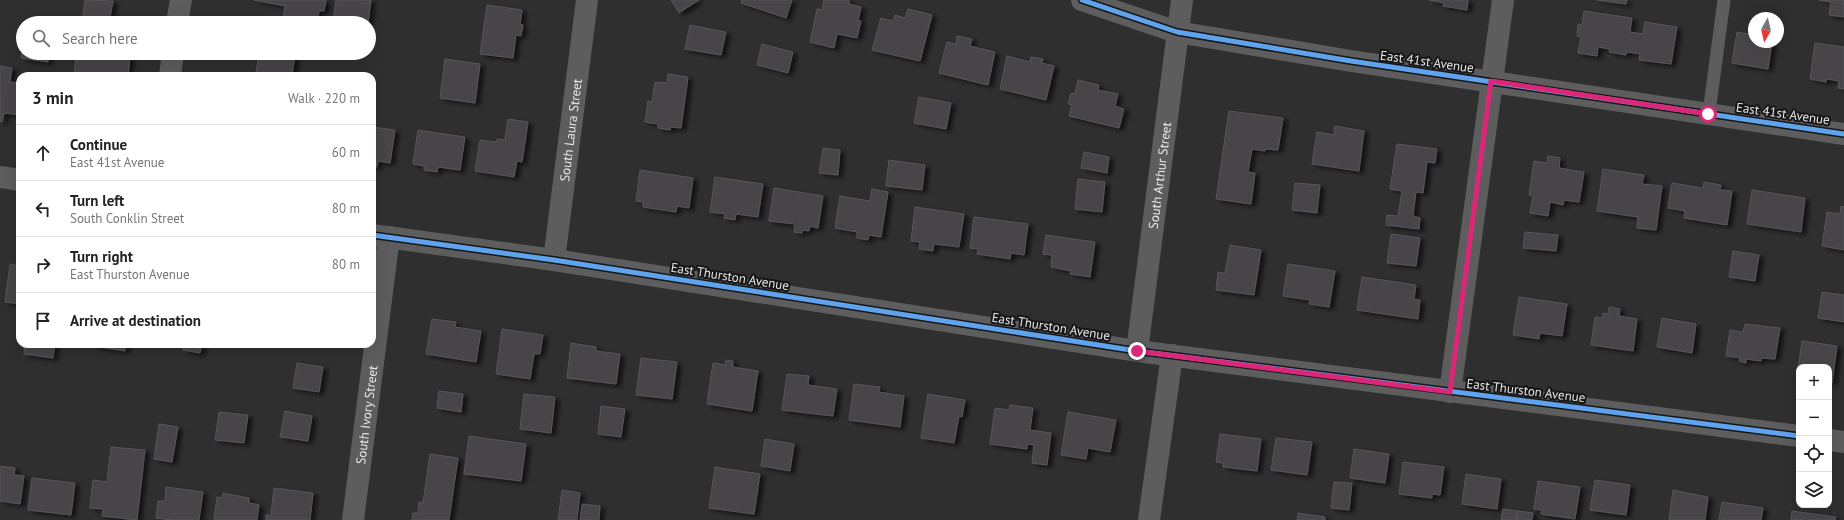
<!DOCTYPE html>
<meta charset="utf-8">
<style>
:root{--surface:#fff;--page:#f2f2f2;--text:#222;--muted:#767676;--line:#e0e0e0}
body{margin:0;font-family:"PT Sans",sans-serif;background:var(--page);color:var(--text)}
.controls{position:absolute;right:12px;bottom:12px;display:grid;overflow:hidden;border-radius:8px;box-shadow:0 4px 16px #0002}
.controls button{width:36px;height:36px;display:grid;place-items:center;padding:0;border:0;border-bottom:1px solid var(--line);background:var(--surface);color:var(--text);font:20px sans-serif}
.compass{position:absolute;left:1748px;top:12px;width:36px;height:36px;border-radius:50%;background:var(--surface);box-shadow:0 4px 16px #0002;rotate:188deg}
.stop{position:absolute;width:12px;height:12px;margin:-9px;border:3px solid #db2777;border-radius:50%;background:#fff}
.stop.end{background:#db2777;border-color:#fff;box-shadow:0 1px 4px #0008}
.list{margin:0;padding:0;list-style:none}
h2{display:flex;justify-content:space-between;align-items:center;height:52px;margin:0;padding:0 16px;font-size:17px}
h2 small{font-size:13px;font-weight:400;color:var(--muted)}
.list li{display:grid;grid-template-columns:26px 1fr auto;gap:12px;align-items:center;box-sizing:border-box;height:56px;padding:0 16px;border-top:1px solid var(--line)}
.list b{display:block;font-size:15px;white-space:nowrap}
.list p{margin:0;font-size:13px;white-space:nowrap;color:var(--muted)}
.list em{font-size:13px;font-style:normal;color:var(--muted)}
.icon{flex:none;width:22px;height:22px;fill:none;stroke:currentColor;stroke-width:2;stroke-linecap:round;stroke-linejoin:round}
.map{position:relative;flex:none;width:1844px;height:520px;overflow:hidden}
.search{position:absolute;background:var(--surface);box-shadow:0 4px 16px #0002;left:16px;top:16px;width:360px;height:44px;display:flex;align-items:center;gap:10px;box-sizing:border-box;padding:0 14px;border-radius:22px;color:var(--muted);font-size:15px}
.panel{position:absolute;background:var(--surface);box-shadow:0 4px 16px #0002;left:16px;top:72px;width:360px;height:276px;border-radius:12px}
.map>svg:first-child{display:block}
</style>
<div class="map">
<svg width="1844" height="520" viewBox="0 0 1844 520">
<defs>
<filter id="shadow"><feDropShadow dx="4.5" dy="2.5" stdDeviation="2" flood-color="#0009"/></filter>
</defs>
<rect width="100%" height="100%" fill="#2f2f2f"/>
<!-- building -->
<g fill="#464449" stroke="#575758" filter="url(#shadow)">
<path d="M85 0 113 1 109 23H82Z"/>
<path d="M254 0H326L324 11H319L317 23 283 19 285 6Z"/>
<path d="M336 0H371L368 23H333Z"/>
<path d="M671 0H699L679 13Z"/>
<path d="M742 0H792L786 18 741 3Z"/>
<path d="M824 0H849V4L861 7 858 21H861L857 38 837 34 834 48 810 42 817 9 822 10Z"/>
<path d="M1429 0H1468L1467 10 1443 6 1444 3Z"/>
<path d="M1597 0H1627L1626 4Z"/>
<path d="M1819 0H1844V17L1829 15 1831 2Z"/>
<path d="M487 5 522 10 520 24 523 25 521 36 516 35 513 58 480 54Z"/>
<path d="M908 9 932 15 920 61 872 50 881 18 893 21 895 15 905 18Z"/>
<path d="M1584 11 1632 18 1630 32 1643 34 1645 22 1677 27 1671 64 1639 60 1640 54 1627 52 1626 55 1609 52 1610 49 1598 47 1597 56 1578 53 1581 37 1577 36 1578 24 1582 25Z"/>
<path d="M690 25 726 32 721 55 685 49Z"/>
<path d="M1737 32 1754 35V42H1772L1768 69 1732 63Z"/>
<path d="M957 36 972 39 970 46 995 52 988 85 939 73 947 42 956 44Z"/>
<path d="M1815 43 1844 47V89L1838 88 1839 81 1827 79 1826 82 1810 79Z"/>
<path d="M762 44 793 52 788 73 757 65Z"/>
<path d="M23 45V53H49L48 62 21 58Z"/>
<path d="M89 53H126L125 57 130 58 128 76H74L76 57 88 58Z"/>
<path d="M254 53H291V57H295L292 74 288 73V76H269L256 73 258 59H253Z"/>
<path d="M1007 56 1030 62 1031 57 1043 59 1042 63 1054 66 1046 100 1000 89Z"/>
<path d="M445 59 480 64 475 103 440 98Z"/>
<path d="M0 66 12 68 10 82 20 83V115L4 113 2 122 0 121Z"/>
<path d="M668 74 688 77 681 128 671 127 670 130 658 128V124L645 122 648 101 652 102 655 82 667 83Z"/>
<path d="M1078 80 1099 85 1098 90 1118 94 1115 106 1124 109 1119 128 1069 116 1072 105 1068 104 1071 93 1075 94Z"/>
<path d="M919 97 951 103 946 129 914 123Z"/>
<path d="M1229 111 1283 118 1278 150 1265 149V151L1252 149 1248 172 1255 173 1251 204 1216 199Z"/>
<path d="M508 119 528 122 522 162 517 161 514 177 475 171 480 140 497 142V139L505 140Z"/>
<path d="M1335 126 1364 131 1359 171 1312 164 1317 132 1334 135Z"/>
<path d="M372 127 395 130 390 163 378 161 377 167 372 166Z"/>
<path d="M418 130 465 137 460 170 438 167 437 172 424 170V166L413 164Z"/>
<path d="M1397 144 1437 149 1435 163 1427 162 1423 193 1416 192 1413 216 1420 218 1419 229 1386 225 1387 215 1398 216 1402 191 1390 189Z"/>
<path d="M823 148 840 150 838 175 819 173Z"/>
<path d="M1084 152 1109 157 1107 173 1081 168Z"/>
<path d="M1548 156 1560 158 1559 168 1584 172 1579 202 1564 200 1563 205 1550 202 1548 216 1530 213 1533 196 1529 195 1534 161 1547 163Z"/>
<path d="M889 160 925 165 922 190 886 186Z"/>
<path d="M1603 169 1644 175 1642 184 1662 186 1656 230 1637 228 1638 217 1597 211Z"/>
<path d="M640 170 693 178 689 208 677 206 676 212 643 207V202L636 201Z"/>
<path d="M715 177 763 184 758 217 736 214 735 220 724 218 725 214 710 212Z"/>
<path d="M1078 179 1105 182 1102 212 1075 209Z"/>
<path d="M1704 182 1721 185 1720 190 1732 191 1727 225 1684 218 1685 211 1668 208 1672 183 1703 188Z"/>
<path d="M1295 183 1320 185 1317 213 1292 210Z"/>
<path d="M774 188 823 196 818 228 810 226 809 231 803 230 802 233 794 232 795 224 769 221Z"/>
<path d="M872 189 888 192 881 237 869 235 868 240 857 238V232L835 228 840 196 870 201Z"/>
<path d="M1752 190 1805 198 1801 232 1747 224Z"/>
<path d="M1841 206 1844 207V250L1822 246 1827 212 1840 214Z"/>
<path d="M915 207 964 214 959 247 934 244 933 251 919 249 920 242 911 241Z"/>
<path d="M974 217 1028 224 1024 255 1011 253 1010 259 977 254 978 249 970 248Z"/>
<path d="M1525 232 1558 235 1556 251 1523 248Z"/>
<path d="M1391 234 1420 238 1416 266 1387 263Z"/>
<path d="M1046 235 1095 242 1090 277 1070 274 1071 271 1051 267 1052 255 1043 254Z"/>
<path d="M1230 245 1261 250 1254 295 1216 290 1218 272 1225 273Z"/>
<path d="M1733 251 1759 255 1755 281 1729 277Z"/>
<path d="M10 264 20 266V304L5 302Z"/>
<path d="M1288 264 1335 271 1329 307 1309 304 1310 300 1283 296Z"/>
<path d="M1362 277 1416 285 1414 299 1420 300 1418 319 1357 310Z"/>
<path d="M1822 292 1844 295V322L1818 318Z"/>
<path d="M1519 297 1567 304 1562 336 1540 333 1539 339 1513 335Z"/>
<path d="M1609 307 1620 309 1619 316 1637 319 1633 351 1591 345 1595 317 1602 318 1603 313 1608 314Z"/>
<path d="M1662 318 1696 324 1692 353 1657 347Z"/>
<path d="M432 319 456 322 455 327 481 331 476 362 426 354Z"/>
<path d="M1745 324 1780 328 1775 359 1761 358V361L1746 359V363L1739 361 1740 358 1726 356 1730 330 1743 332Z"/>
<path d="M502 329 543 335 540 354H534L530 379 496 374Z"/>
<path d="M1802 341 1837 346 1832 383 1829 382V367H1799V378L1797 377Z"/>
<path d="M571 343 596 347V351L620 354 616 384 567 378Z"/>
<path d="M25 344H55L53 358 24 354Z"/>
<path d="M93 344H126L125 351 93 346Z"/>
<path d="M184 344H202L200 353 183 350Z"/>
<path d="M641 358 677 362 672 399 636 395Z"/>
<path d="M726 360 733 361V367L758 371 752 411 707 404 713 363 725 365Z"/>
<path d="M297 363 323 367 319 392 293 388Z"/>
<path d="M787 374 809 376 808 385 837 389 833 416 782 410Z"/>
<path d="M854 384 880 387 879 392 904 396 900 427 849 420Z"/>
<path d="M439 391 463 394 461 412 437 408Z"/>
<path d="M524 394 555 397 551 433 520 429Z"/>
<path d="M928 394 965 400 962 417 959 416 954 443 921 438Z"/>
<path d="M1010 405 1033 408 1030 430 1051 433 1047 465 1032 463 1034 445 1027 444V449L990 444 995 408 1009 410Z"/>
<path d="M601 406 625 409 621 437 598 434Z"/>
<path d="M285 411 312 416 308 441 280 437Z"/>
<path d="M219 412 248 415 244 443 215 440Z"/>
<path d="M1068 412 1116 420 1110 452 1088 448 1086 459 1061 455Z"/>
<path d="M159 424 178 427 172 462 154 459Z"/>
<path d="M1220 434 1261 439 1257 471 1223 467V463L1216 462Z"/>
<path d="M469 436 526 444 521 481 464 474Z"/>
<path d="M1276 438 1312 442 1307 475 1271 470Z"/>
<path d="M765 439 794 444 790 471 761 466Z"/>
<path d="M111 447 145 450 137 520 102 516 103 509 90 508 93 480 107 482Z"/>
<path d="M1354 449 1389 454 1385 483 1350 478Z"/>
<path d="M430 454 458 458 449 520H412L413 513H418L419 502 423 503Z"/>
<path d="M1403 462 1444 467 1440 495 1432 494V498L1399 494Z"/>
<path d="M0 466 15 468 14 475 24 476 20 504 0 501Z"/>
<path d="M715 467 760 474 754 514 709 508Z"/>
<path d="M1466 474 1501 479 1497 509 1462 504Z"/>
<path d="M32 478 75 483 71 515 28 510Z"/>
<path d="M1595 480 1630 485 1626 515 1590 510Z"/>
<path d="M1538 481 1580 487 1575 519 1541 514 1542 510 1534 509Z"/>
<path d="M1334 482 1352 483 1349 510 1331 508Z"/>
<path d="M166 487 203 492 199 520H172L156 518 158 501H165Z"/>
<path d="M274 488 313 493 310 520H266V515H271Z"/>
<path d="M562 490 580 493 577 520H558Z"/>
<path d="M1673 490 1708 497 1705 520H1669Z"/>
<path d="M223 493 249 498V503L259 505 257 520H214L217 497 222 498Z"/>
<path d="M1722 502 1763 508 1761 520H1719Z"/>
<path d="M582 504 600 506 599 520H580Z"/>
<path d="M1503 509 1518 511 1516 520H1501Z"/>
<path d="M1518 511 1533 513 1532 520H1516Z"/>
<path d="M1792 511 1836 517 1835 520H1791Z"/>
<path d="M1298 513 1325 517V520H1297Z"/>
</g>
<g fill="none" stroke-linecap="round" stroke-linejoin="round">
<!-- service -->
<path stroke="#5d5d5d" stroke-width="13" d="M1709 113 1724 0"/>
<!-- minor -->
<g stroke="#5d5d5d" stroke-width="22">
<path d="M1082 0 1177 32 1351 61 1844 134"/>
<path d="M177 23 181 0"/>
<path d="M170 76 173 53"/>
<path d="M0 177 20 180"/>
<path d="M372 235 554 260 1137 351 1799 436"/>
<path id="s1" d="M554 260 587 0"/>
<path id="s2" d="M1137 351 1182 0"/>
<path d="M1450 392 1503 0"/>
<path d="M1829 440 1844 442"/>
<path id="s3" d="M353 520 389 237"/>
<path d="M1149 520 1172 355"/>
</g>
<defs>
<g id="cycleway">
<path d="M1082 0 1177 32 1351 61 1844 134"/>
<path d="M372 235 554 260 1137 351 1799 436"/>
</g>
</defs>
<!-- cycleway casing -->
<use href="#cycleway" stroke="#171617" stroke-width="8"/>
<!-- cycleway -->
<use href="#cycleway" stroke="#60a3ed" stroke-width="5"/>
</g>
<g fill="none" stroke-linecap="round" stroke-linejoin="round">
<!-- route -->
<path stroke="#db2777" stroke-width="5" d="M1137 351 1450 392 1491 81 1708 114"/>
</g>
<g text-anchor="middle" stroke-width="4" stroke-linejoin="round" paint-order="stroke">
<!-- street labels -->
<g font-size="13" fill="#e7e6e8" stroke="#171617">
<text transform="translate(1427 61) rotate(8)" y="5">East 41st Avenue</text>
<text transform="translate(1783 113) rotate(8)" y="5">East 41st Avenue</text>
<text dy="5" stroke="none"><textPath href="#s1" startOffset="131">South Laura Street</textPath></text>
<text dy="5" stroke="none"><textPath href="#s2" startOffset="177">South Arthur Street</textPath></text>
<text transform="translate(730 276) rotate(9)" y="5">East Thurston Avenue</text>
<text transform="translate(1051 326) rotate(9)" y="5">East Thurston Avenue</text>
<text transform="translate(1526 390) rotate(7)" y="5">East Thurston Avenue</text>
<text dy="5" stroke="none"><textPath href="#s3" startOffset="106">South Ivory Street</textPath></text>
</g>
</g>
</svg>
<div class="controls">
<button>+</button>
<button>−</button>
<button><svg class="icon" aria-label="locate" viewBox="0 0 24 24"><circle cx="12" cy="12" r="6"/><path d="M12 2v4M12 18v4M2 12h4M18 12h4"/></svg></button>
<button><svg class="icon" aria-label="layers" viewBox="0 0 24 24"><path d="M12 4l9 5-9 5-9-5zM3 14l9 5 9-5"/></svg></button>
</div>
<svg class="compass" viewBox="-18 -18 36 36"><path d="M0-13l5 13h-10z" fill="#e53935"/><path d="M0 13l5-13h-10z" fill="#767676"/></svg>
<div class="stop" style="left:1708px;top:114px"></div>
<div class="stop end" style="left:1137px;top:351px"></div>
<div class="search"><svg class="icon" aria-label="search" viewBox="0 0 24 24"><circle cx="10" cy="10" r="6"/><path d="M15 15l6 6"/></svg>Search here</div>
<section class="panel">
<h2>3 min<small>Walk · 220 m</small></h2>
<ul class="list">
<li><svg class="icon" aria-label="ahead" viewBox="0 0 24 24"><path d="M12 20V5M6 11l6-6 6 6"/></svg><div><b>Continue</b><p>East 41st Avenue</p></div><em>60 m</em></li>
<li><svg class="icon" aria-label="left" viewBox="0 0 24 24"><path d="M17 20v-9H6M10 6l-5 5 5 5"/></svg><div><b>Turn left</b><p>South Conklin Street</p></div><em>80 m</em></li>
<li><svg class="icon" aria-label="right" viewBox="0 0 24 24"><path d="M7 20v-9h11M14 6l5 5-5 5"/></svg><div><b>Turn right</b><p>East Thurston Avenue</p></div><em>80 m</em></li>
<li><svg class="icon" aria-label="arrive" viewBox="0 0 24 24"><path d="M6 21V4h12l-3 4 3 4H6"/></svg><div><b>Arrive at destination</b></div></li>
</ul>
</section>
</div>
